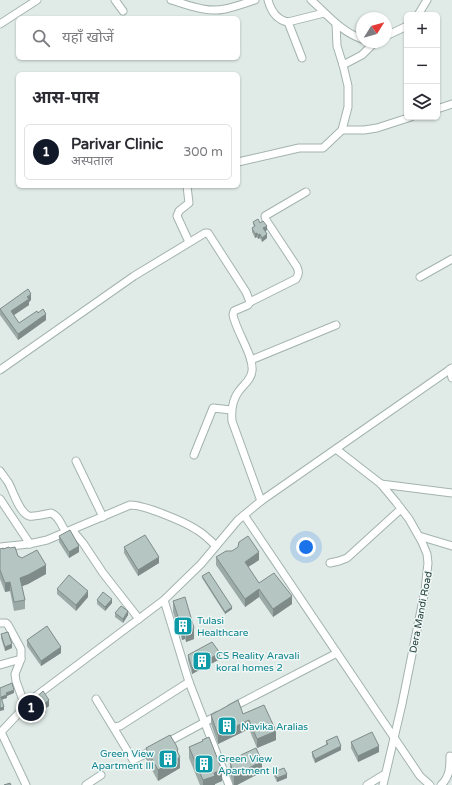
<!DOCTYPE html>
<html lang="hi">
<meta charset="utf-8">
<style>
:root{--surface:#fff;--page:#f2f2f3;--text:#2b2b33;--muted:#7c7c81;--line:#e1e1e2;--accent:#111827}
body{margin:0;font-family:"Varela Round","Noto Sans Devanagari",sans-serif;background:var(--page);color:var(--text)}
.controls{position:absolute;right:12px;top:12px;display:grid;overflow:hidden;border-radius:6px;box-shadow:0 1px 3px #0004}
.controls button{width:36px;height:36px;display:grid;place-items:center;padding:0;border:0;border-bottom:1px solid var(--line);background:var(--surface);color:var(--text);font:20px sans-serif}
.compass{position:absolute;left:356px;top:12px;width:36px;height:36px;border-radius:50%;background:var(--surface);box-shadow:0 1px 3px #0004;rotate:53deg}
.you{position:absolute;left:306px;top:547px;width:14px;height:14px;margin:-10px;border:3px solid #fff;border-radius:50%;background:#1a73e8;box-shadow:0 0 0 6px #1a73e833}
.badge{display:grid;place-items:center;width:26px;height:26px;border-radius:50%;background:var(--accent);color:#fff;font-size:13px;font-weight:700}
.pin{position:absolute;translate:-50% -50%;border:2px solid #fff;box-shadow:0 1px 4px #0006}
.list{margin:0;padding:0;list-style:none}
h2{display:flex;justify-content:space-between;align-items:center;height:52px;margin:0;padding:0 16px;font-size:17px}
h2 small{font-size:13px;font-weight:400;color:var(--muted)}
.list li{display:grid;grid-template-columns:26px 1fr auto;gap:12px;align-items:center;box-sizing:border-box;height:56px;margin:0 8px 8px;padding:0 8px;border:1px solid var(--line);border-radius:6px}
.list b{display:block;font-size:15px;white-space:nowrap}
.list p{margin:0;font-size:13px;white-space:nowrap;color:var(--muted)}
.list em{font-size:13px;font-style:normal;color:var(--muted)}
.icon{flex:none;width:22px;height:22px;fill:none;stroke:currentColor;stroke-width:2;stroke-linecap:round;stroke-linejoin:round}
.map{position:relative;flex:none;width:452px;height:785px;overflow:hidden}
.search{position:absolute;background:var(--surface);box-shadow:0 1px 3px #0004;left:16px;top:16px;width:224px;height:44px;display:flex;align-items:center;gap:10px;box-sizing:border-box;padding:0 14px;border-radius:6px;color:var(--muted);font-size:15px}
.panel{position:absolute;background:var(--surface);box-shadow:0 1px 3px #0004;left:16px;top:72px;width:224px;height:116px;border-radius:6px}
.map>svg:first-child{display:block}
</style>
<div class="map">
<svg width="452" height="785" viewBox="0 0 452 785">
<rect width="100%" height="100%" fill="#e0ebe8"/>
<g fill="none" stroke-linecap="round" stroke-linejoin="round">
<defs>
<g id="minor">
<path d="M115 0 123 11"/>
<path d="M171 0C188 5 207 13 225 9 235 7 246 3 255 0"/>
<path d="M268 0C271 11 277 20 288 22L324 13"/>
<path d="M311 0C328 15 340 31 362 39"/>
<path d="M418 15 427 0"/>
<path d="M288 22 302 58"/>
<path d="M0 24 37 0"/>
<path d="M336 24 337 46 343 65 348 86V107L342 130"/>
<path d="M386 36 407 26"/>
<path d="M343 65 362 55 375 42"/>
<path d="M437 109 452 104"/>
<path d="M238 162 299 148H323L342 130H364L377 128 411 117"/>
<path d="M187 186 189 203 179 211 177 216 189 242"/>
<path d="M420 277 452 259"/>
<path d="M250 302 296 279C299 274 299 272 297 267L266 220 265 216 306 192"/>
<path d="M251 360 336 325"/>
<path d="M450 369 452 378"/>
<path d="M0 370 134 276 205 233H208L246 292 250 302 248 305 234 311 233 315C236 331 254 356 252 371 251 380 244 384 239 391 232 400 231 410 232 421L261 501"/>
<path d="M336 449 381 484 396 502 409 519 422 542 427 554 428 563 425 590 402 704 383 785"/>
<path d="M194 455 213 408 231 410"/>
<path d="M76 461 103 517"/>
<path d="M0 471C3 475 5 478 8 482 13 490 19 513 29 516 35 517 45 514 51 513 59 516 62 526 66 533"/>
<path d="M381 484 452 493"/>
<path d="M0 499 30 544"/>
<path d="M244 515 420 776 430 785"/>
<path d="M72 530 83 543 103 573 139 619"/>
<path d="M419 536 452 546"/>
<path d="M0 547 29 544 47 540 130 505C145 505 185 522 197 530 204 534 210 540 216 546"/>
<path d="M330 563 339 561 347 558 401 509"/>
<path d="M164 600 189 682 229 785"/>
<path d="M0 623H6L8 625 21 649V659L15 674 16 681 25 706"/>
<path d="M0 665 21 659"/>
<path d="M96 699 133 760 155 749"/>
<path d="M231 708 337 653"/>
<path d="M114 727 120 726 189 682"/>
<path d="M166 743 218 715"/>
<path d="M26 785 1 732 32 699 164 600 201 564 238 520 261 501 452 368"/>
<path d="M86 785 101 775"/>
<path d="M367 785 385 774"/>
<path d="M441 785C450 777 450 767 450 756"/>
</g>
</defs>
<!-- minor casing -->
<use href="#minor" stroke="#a3b3b0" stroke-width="9"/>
<!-- minor -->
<use href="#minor" stroke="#fff" stroke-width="7"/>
</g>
<!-- wall -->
<g fill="#9caaa7">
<path d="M253 222 260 223 267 230 265 231 267 238 262 242 260 238 258 239 257 237 255 238 252 232V228L254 227Z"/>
<path d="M31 300 29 302V305L14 315 19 323 38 313 46 320 18 340 0 315V309Z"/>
<path d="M59 536 79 552 69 558 59 542Z"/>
<path d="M124 547 159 563 138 576 124 553Z"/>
<path d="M10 548 18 556 46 574 28 584 22 586 25 600V609L14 611 10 591 5 592 0 579V549Z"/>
<path d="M216 557 259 560 248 567 259 583 292 604 273 617 259 597 245 607 216 565Z"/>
<path d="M202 576 232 609 225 614 202 578Z"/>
<path d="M57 589 88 597 76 611 57 594Z"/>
<path d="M97 600 112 603 105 611 97 604Z"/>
<path d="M173 601 194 639 186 642 185 639 182 640 173 612Z"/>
<path d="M115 613 128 615 123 623 115 617Z"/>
<path d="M1 634 12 648 5 651 1 638Z"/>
<path d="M27 640 61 653 41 666 27 646Z"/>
<path d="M188 655 220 659 192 674 188 660Z"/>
<path d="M49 706 46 708V712L32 723 25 714V708Z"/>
<path d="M243 714 276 740 257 748 249 729 218 744 211 724V715Z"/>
<path d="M202 740 222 781 215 784V785H200L189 758V747L202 742Z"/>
<path d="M326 741 341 750 315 763 312 756V752L326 745Z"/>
<path d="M351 742 379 752 358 762 351 748Z"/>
<path d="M146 748 178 753 180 768 158 781 146 759Z"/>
<path d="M241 755 262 772 237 785H233L230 774V762L241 757Z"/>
<path d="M274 772 287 778 277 782 274 776Z"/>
</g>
<!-- shaded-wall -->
<g fill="#7f8b88">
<path d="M267 226V230L263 232V228Z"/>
<path d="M257 233V237L255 238V234Z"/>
<path d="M260 234V238L258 239V235Z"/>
<path d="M267 234V238L262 242V238Z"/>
<path d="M31 294V300L29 302V305L11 317V311Z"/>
<path d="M46 314V320L18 340V334Z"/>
<path d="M79 546V552L69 558V552Z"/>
<path d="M259 552V560L245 569V562Z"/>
<path d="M159 557V563L138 576V570Z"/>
<path d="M46 565V574L28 584 20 587V578Z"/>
<path d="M10 582V591L5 592V583Z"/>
<path d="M259 589V597L245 607V599Z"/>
<path d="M88 591V597L76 611V605Z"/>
<path d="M292 596V604L273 617V609Z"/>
<path d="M112 599V603L105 611V607Z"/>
<path d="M232 607V609L225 614V612Z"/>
<path d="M128 611V615L123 623V619Z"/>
<path d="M185 628V639L182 640V629Z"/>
<path d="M194 628V639L186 642V631Z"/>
<path d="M12 644V648L5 651V647Z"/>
<path d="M61 647V653L41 666V661Z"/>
<path d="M220 653V659L192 674V668Z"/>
<path d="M14 690V693L7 696V698L1 700V697L6 693Z"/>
<path d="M49 700V706L46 708V712L32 723V717L44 704Z"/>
<path d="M4 707V710L0 711V708Z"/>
<path d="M249 720V729L218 744V735Z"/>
<path d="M276 731V740L257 748V739Z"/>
<path d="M341 746V750L315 763V759Z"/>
<path d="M379 746V752L358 762V756Z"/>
<path d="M178 750V758L180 757V768L158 781V770Z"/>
<path d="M262 761V772L237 785H234V776Z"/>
<path d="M222 770V781L215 784V785H203V780L214 773Z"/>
<path d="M287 774V778L277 782V778Z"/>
</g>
<!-- building -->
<g fill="#b5c6c2" stroke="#7f8b88">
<path d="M258 219 260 223 263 221 267 226 263 228 267 234 262 238 260 234 258 235 257 233 255 234 252 228 255 226 253 222Z"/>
<path d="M28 289 31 294 27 297 29 299 11 311 19 323 37 311 38 313 43 309 46 314 18 334 0 309Z"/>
<path d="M70 530 79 546 69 552 59 536Z"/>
<path d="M145 535 159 557 138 570 124 547Z"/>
<path d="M248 536 259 552 245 562 259 583 274 573 292 596 273 609 259 589 245 599 216 557 226 551H232L238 547 239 542Z"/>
<path d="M9 547 10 548 15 547 18 556 22 558 37 550 46 565 28 575 20 578 25 600 14 602 10 582 5 583 0 570V549L3 548V549Z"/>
<path d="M209 572 232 607 225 612 202 576Z"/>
<path d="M69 575 88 591 76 605 57 589Z"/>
<path d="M103 592 112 599 105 607 97 600Z"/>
<path d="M185 597 194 628 186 631 185 628 182 629 173 601Z"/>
<path d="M121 606 128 611 123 619 115 613Z"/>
<path d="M47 626 61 647 41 661 27 640Z"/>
<path d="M8 632 12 644 5 647 1 634Z"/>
<path d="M212 642 220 653 192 668 188 655Z"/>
<path d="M12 683 14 690 6 693 7 695 1 697 4 707 0 708V688Z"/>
<path d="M43 691 49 700 44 704 46 706 32 717 25 708Z"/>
<path d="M238 700 243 714 264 705 276 731 257 739 249 720 218 735 211 715Z"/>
<path d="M372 732 379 746 358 756 351 742Z"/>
<path d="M170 735 176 745 178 750 177 751 180 757 158 770 146 748Z"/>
<path d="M337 736 341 746 315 759 312 752 328 744 326 741Z"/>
<path d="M209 737 222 770 214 773 215 776 203 780 189 747 203 741 202 740Z"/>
<path d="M256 748 262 761 234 776 230 762 242 757 241 755Z"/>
<path d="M284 768 287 774 277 778 274 772Z"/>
<path d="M10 783 11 785H4Z"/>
</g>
<!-- icons -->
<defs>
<symbol id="building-square" viewBox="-11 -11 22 22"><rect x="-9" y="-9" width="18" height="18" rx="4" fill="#0f9aa8" stroke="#f0f8f5"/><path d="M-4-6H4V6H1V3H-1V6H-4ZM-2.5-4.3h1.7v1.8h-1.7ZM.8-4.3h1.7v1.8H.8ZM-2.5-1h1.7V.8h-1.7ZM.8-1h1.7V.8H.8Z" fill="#fff"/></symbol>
</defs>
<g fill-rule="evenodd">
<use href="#building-square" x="172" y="615" width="22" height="22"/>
<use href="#building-square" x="191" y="650" width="22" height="22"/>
<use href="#building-square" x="216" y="715" width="22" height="22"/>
<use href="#building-square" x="157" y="748" width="22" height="22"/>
<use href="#building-square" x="193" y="753" width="22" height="22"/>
</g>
<g text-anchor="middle" stroke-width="3" stroke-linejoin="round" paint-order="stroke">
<!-- street labels -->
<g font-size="10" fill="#203c39" stroke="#f0f8f5">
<text transform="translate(420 612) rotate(-79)" y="4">Dera Mandi Road</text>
</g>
<!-- culture labels -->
<g font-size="10" fill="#0d838f" stroke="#f0f8f5" text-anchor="start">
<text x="197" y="624">Tulasi<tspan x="197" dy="12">Healthcare</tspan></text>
<text x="216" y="659">CS Reality Aravali<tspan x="216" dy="12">koral homes 2</tspan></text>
<text x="241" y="730">Navika Aralias</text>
<text x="154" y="757" text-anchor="end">Green View<tspan x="154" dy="12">Apartment III</tspan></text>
<text x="218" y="762">Green View<tspan x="218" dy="12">Apartment II</tspan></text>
</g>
</g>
</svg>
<div class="controls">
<button>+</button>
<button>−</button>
<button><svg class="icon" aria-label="layers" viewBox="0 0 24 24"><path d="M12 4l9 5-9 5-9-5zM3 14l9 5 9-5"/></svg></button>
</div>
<svg class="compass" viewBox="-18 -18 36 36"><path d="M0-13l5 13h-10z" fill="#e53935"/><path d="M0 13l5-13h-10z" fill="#7c7c81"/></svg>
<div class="you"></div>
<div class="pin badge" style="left:31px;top:708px">1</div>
<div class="search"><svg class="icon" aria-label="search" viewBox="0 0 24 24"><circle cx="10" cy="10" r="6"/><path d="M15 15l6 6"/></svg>यहाँ खोजें</div>
<section class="panel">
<h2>आस-पास<small></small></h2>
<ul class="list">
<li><span class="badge">1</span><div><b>Parivar Clinic</b><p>अस्पताल</p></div><em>300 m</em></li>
</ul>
</section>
</div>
